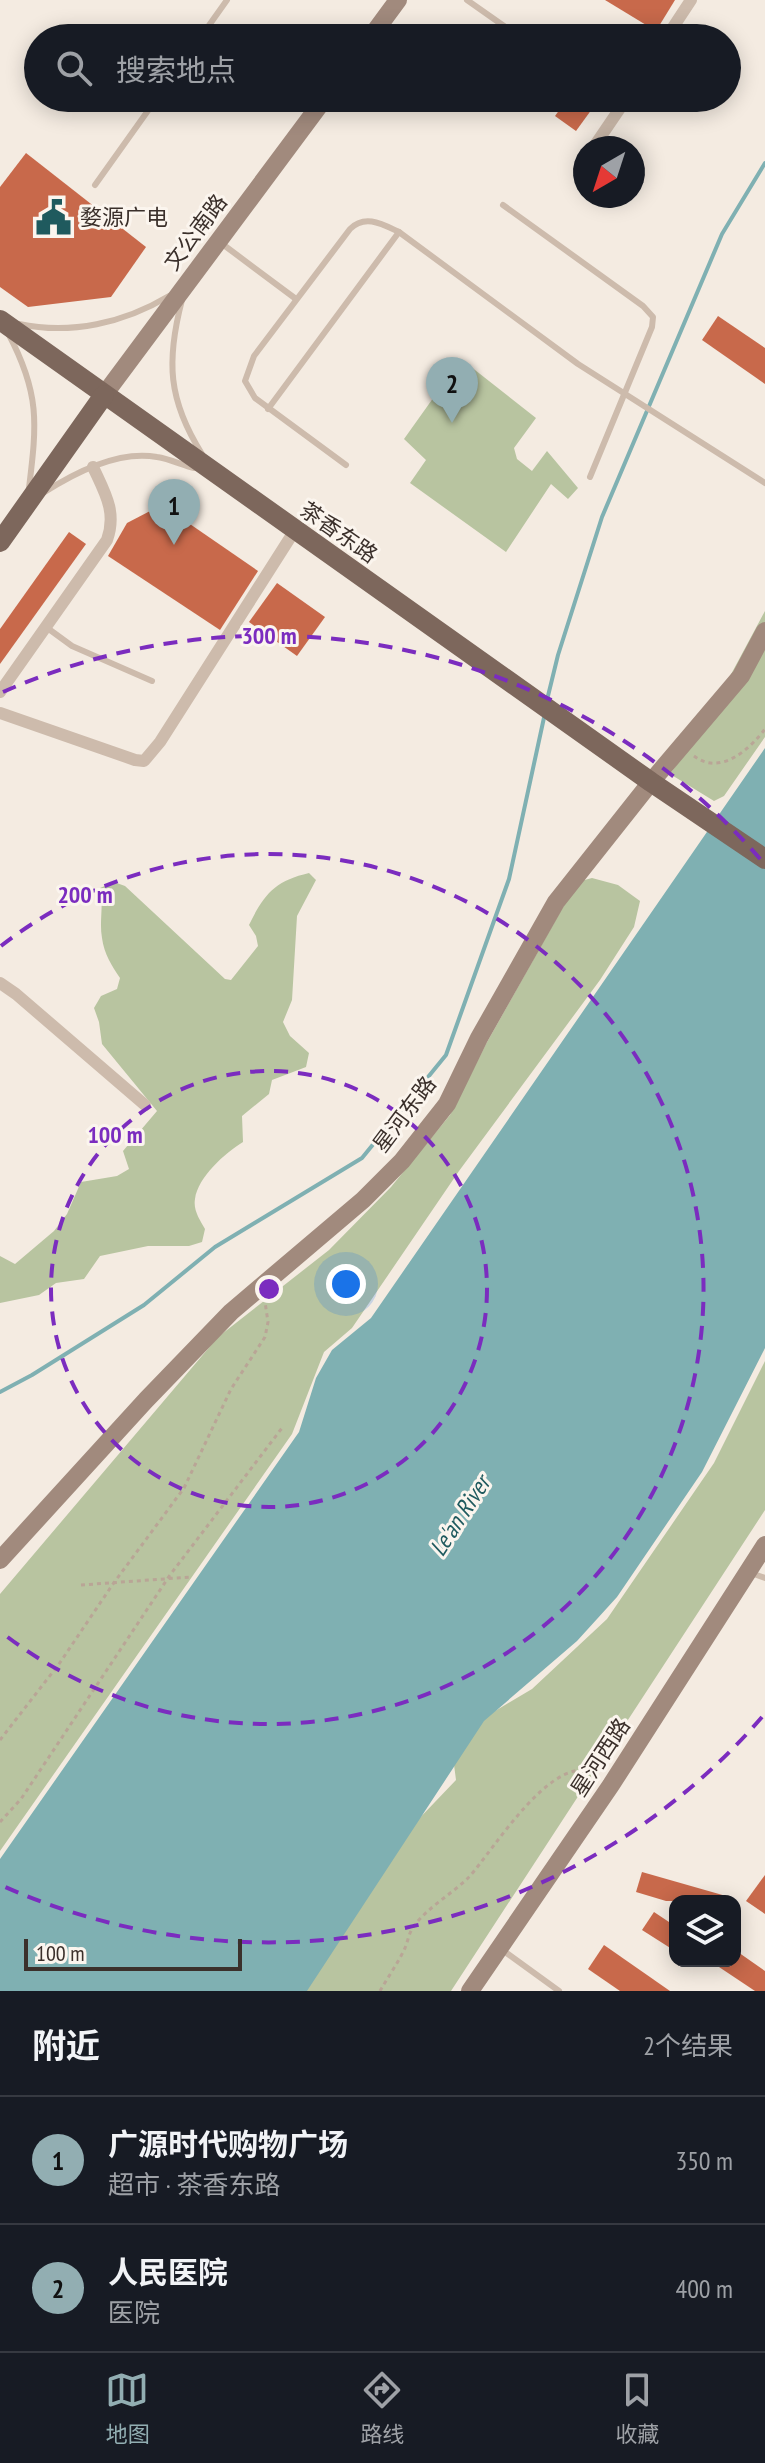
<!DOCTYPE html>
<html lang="zh">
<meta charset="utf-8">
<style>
:root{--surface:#171b24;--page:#20242c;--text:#f1f3f6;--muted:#9ea1a6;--line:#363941;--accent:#92aeb2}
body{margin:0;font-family:"PT Sans Narrow","Noto Sans SC",sans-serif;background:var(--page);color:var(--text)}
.controls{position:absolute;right:24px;bottom:24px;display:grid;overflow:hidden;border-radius:16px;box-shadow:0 4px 20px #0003}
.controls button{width:72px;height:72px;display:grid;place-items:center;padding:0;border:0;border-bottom:2px solid var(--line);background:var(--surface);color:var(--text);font:40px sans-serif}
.compass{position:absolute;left:573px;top:136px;width:72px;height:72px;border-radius:50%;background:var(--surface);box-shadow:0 4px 20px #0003;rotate:219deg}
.scale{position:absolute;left:24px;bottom:20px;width:218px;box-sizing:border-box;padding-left:8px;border:4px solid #3b302b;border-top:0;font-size:22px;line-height:28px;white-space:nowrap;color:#3b302b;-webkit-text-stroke:6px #fbf5ee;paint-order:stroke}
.you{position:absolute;left:346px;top:1284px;width:28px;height:28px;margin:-20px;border:6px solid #fff;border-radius:50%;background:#1a73e8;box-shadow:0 0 0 12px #1a73e833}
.badge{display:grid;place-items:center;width:52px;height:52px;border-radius:50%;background:var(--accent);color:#111;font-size:26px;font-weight:700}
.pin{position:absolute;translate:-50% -66px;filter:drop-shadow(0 2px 4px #0008)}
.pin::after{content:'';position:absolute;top:42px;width:28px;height:24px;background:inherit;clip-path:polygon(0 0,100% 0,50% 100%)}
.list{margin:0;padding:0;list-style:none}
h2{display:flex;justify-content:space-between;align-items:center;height:104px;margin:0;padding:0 32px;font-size:34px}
h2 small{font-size:26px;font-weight:400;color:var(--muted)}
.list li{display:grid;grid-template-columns:52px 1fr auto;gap:24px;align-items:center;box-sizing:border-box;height:128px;padding:0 32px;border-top:2px solid var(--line)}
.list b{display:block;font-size:30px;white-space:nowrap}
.list p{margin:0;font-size:26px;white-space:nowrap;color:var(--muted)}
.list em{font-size:26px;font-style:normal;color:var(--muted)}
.icon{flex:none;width:44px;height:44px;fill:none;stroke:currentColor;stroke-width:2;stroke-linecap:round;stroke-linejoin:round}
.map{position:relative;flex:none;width:765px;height:1991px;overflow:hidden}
.search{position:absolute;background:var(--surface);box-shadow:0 4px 20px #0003;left:24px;right:24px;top:24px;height:88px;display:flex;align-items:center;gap:20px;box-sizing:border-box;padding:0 28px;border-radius:44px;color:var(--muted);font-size:30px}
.sheet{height:360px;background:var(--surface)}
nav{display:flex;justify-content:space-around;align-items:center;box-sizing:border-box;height:112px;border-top:2px solid var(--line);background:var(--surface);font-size:22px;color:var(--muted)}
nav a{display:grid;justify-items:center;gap:4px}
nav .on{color:var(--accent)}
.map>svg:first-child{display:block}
</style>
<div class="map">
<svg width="765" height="1991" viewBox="0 0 765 1991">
<rect width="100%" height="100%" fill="#f4ebe1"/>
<!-- green -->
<g fill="#b8c4a0">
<path d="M461 359 536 418 514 448 517 459 532 471 547 451 578 488 568 499 551 484 506 552 410 483 426 460 404 439Z"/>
<path d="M765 611V737L724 796 714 801 670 774 699 734Z"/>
<path d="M309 873 316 880 297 916 292 1000 283 1022 290 1036 309 1053 306 1067 272 1080 269 1094 242 1116 243 1142C225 1153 198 1177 195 1199 193 1210 200 1220 205 1229L202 1242 189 1246H148L100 1256 84 1279 56 1283 39 1295 0 1303V1256L15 1264 54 1231 67 1214 81 1182 117 1176 129 1169 123 1151 157 1111 102 1044 99 1022 94 1008 101 996 117 989 120 978C112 966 104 954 102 938 99 921 104 906 100 888L114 882 125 886 225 979 231 980 258 946 256 936 249 925C264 894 275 881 309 873Z"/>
<path d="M592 878 618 885 640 901 634 927 600 980 459 1171 352 1328 324 1352 292 1434 0 1851V1594L218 1337 329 1250 391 1187 450 1115 486 1044 577 882Z"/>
<path d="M765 1361V1510L451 1991H283L391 1848 456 1780 453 1757 475 1723 532 1689 607 1619 714 1463Z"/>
</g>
<!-- water -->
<path fill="#7fb0b2" d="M765 748V1348L702 1472 617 1597 577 1641 484 1721 307 1991H0V1859L299 1432 316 1378 332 1350 371 1318Z"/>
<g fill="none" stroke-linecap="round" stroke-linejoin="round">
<!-- stream -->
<g stroke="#7fb0b2" stroke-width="4">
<path d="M547 700 558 655 602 517 722 234 765 163"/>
<path d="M0 1392 32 1375 144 1305 215 1247 362 1158 446 1055 509 879 545 713"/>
</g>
</g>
<!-- building -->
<g fill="#c8694b">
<path d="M605 0H675L656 31Z"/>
<path d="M568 98H600L576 131 555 116Z"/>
<path d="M26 153 146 247 111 297 28 307 0 287V187Z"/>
<path d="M718 316 765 348V384L702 340Z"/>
<path d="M152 510 171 511 258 571 220 630 108 556 127 523Z"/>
<path d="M69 532 86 544 0 664V629Z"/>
<path d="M277 583 325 617 297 656 249 622Z"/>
<path d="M642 1872 733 1898 732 1901H666L636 1892Z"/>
<path d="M765 1875V1914L746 1901Z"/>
<path d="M654 1912 675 1926V1951L642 1930Z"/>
<path d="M604 1945 670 1991H620L588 1969Z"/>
<path d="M735 1950 765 1971V1991H755L710 1961H735Z"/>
</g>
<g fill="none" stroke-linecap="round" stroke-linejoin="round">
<!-- path -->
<g stroke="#b9a596" stroke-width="3" stroke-dasharray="4 4" stroke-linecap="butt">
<path d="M694 756C720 776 749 750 765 729"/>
<path d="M81 1585 191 1577"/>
<path d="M0 1740 59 1664 113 1584 184 1488 231 1389 265 1337 268 1322 265 1302"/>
<path d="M0 1822 21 1799 170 1575 282 1428"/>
<path d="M380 1991C388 1977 398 1963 405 1948 408 1941 409 1932 414 1926 428 1907 452 1894 469 1877 493 1851 557 1744 599 1776"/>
</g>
<!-- lane -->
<g stroke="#cdbbac" stroke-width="6">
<path d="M467 0 521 38"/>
<path d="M200 38 227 0"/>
<path d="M95 185 157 98"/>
<path d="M503 205 643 306 653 317 652 327 590 477"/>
<path d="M221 243 296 299"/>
<path d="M182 300C166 361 168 400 202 454"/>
<path d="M19 324C71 335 124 323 169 296"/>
<path d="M8 333C40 393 37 423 29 488"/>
<path d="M268 409 399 232"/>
<path d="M346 465 255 398 245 381 254 356 350 229C365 214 382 224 399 232L578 364 765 483"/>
<path d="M43 493C74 473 119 450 157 457 170 459 182 465 194 468"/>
<path d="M46 627 72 646 152 681"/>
<path d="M751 1573 765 1578"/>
<path d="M501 1949 559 1991"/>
</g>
<!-- street -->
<g stroke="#cdbbac" stroke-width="12">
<path d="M666 38 691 0"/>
<path d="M593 148 627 98"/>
<path d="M0 692 107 540C117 512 105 493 93 467"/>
<path d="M0 713 135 760 144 761 160 742 295 530"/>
<path d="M0 983 16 994 145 1105"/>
</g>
<!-- secondary -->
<g stroke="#a18a7d" stroke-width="18">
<path d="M370 38 398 0"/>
<path d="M104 395 325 98"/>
<path d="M0 1560 146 1400 231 1312 363 1200 402 1161 447 1104 479 1038 556 902 651 782 741 676 765 631"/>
<path d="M470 1991 611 1785 765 1545"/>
</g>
<!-- primary -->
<g stroke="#7d675c" stroke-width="20">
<path d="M0 320 651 782 765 859"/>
<path d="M0 542 104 395"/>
</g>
</g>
<!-- distance rings -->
<g fill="none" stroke="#7b2cbf" stroke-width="4" stroke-dasharray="14 10">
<circle cx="269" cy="1289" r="218"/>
<path d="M1 946A435 435 0 1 1 1 1632"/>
<path d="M762 1717A653 653 0 0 1 3 1886M3 692A653 653 0 0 1 762 861"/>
</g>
<!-- icons -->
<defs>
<symbol id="civic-bare" viewBox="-9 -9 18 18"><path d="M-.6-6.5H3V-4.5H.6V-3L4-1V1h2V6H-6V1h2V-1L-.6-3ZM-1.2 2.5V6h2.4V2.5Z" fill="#1f5a5e" stroke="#fbf5ee" stroke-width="2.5" paint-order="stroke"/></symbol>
</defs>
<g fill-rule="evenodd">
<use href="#civic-bare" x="28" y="192" width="51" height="51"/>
</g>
<g text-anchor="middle" stroke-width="6" stroke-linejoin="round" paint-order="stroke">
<!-- poi labels -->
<g font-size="22" fill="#3b302b" stroke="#fbf5ee" text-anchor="start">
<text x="80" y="225">婺源广电</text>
</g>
<!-- street labels -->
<g font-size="22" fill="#3b302b" stroke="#fbf5ee">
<text transform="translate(195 232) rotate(-53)" y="8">文公南路</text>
<text transform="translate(339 532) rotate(35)" y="8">茶香东路</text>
<text transform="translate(404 1114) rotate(-53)" y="8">星河东路</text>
<text transform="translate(600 1757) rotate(-57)" y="8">星河西路</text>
</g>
<!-- water labels -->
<g font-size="24" font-style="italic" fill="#1f5a5e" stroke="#fbf5ee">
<text transform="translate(460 1516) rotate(-57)" y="8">Le'an River</text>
</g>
</g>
<circle cx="269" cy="1289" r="12" fill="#7b2cbf" stroke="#fbf5ee" stroke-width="4"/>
<g font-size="24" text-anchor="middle" font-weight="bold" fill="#7b2cbf" stroke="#fbf5ee" stroke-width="6" stroke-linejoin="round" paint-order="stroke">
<text x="269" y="644">300 m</text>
<text x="85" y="903">200 m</text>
<text x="115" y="1143">100 m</text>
</g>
</svg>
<div class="controls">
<button><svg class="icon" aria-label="layers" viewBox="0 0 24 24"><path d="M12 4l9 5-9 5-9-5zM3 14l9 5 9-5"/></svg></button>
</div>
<svg class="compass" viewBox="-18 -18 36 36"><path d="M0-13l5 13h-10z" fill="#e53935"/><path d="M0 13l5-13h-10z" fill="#9ea1a6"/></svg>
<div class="scale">100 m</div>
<div class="you"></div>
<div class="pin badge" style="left:174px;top:545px">1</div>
<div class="pin badge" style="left:452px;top:423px">2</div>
<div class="search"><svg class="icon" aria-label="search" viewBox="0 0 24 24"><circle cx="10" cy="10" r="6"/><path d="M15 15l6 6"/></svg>搜索地点</div>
</div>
<section class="sheet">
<h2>附近<small>2个结果</small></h2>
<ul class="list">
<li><span class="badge">1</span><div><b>广源时代购物广场</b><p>超市 · 茶香东路</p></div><em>350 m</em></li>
<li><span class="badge">2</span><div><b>人民医院</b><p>医院</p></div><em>400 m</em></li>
</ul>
</section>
<nav>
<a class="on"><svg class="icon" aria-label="map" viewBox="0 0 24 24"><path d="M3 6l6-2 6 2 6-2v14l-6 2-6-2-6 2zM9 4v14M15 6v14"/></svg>地图</a>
<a><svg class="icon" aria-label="directions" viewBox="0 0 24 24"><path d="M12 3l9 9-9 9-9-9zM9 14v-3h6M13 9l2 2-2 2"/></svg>路线</a>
<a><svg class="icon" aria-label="saved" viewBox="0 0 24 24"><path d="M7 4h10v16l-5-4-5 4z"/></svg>收藏</a>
</nav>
